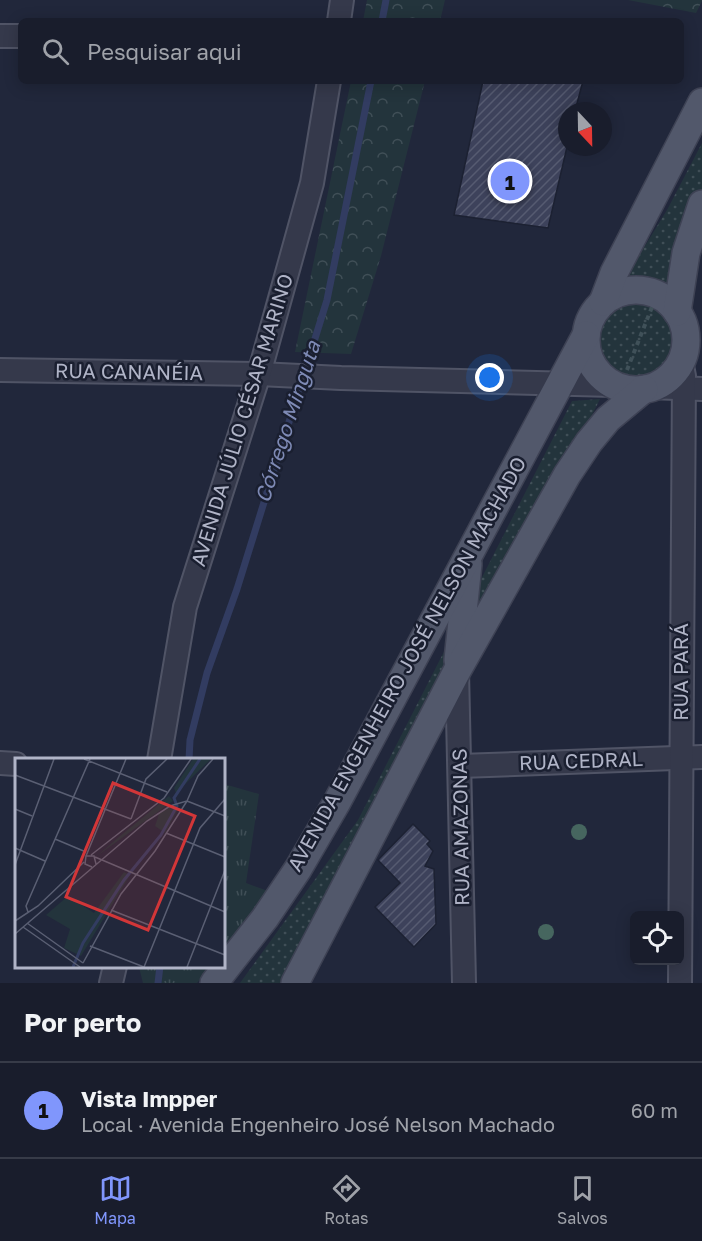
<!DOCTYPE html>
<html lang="pt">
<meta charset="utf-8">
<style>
:root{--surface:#191d2c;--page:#222634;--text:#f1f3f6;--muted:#9fa2a9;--line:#373b48;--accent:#8096fc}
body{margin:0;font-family:"Golos Text",sans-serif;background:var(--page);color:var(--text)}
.controls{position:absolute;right:18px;bottom:18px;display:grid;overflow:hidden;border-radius:9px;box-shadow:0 3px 15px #0003}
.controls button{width:54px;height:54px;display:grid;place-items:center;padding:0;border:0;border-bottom:2px solid var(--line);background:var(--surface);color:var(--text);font:30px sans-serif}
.compass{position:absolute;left:558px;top:102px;width:54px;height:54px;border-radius:50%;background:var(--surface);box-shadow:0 3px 15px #0003;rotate:158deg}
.you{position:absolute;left:490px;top:378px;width:21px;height:21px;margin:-15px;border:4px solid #fff;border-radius:50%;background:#1a73e8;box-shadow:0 0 0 9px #1a73e833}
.badge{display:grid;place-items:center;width:39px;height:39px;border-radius:50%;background:var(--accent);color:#111;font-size:20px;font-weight:700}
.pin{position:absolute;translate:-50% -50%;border:3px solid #fff;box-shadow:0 2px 6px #0006}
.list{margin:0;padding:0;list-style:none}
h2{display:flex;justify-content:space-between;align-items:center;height:78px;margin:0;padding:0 24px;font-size:26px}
h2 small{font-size:20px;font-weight:400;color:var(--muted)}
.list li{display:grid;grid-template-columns:39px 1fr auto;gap:18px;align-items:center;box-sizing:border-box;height:96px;padding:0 24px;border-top:2px solid var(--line)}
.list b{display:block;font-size:22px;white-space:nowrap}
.list p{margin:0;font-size:20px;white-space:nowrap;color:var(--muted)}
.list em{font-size:20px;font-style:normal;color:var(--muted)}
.icon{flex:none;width:33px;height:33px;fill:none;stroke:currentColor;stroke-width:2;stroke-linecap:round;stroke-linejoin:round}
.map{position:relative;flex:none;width:702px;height:983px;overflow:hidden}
.search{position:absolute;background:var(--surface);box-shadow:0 3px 15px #0003;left:18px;right:18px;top:18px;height:66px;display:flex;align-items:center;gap:15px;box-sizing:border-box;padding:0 21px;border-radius:9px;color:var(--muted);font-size:22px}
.sheet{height:174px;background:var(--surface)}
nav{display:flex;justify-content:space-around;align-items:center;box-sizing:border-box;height:84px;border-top:2px solid var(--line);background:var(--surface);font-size:16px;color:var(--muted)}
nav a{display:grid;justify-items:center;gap:3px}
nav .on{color:var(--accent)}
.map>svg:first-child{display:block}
</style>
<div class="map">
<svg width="702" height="983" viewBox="0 0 702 983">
<defs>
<pattern id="grass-dots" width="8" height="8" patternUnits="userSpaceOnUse" patternTransform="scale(1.5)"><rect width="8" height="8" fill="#23343c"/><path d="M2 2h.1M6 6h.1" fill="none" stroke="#404f57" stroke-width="1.8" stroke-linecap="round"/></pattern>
<pattern id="forest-crowns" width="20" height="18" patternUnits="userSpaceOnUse" patternTransform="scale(1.5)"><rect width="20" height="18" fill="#23343c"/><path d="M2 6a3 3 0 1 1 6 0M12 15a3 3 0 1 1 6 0" fill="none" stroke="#404f57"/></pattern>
<pattern id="park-tufts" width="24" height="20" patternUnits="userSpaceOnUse" patternTransform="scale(1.5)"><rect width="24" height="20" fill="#23343c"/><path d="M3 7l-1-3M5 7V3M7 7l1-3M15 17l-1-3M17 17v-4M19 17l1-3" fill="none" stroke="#404f57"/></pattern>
<pattern id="building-hatch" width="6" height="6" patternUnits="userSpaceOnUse" patternTransform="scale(1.5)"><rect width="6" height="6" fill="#3d425b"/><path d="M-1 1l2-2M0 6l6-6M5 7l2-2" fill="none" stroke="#565b71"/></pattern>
</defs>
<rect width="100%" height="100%" fill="#21273b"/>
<!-- grass -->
<g fill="url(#grass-dots)">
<path d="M702 143V192L674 285 627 275 667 210Z"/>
<circle cx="636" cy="341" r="40"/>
<path d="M600 399 493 613 290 983H240L358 820 572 401Z"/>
</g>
<!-- forest -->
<g fill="url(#forest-crowns)">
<path d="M367 0H445L440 21H363Z"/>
<path d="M628 0H702V1L696 13Z"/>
<path d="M351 81H425L381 256 351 354 295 352Z"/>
</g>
<!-- park -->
<g fill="url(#park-tufts)">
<path d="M224 784 259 794 246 883 268 891 224 948Z"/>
<path d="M139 967V966L210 967 197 983H143Z"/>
</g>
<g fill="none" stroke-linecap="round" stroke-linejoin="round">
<!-- stream -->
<g stroke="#323c61" stroke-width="7">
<path d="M382 21 386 0"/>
<path d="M189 760 190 740 207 673 237 589 327 300 371 81"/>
<path d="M158 983 160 966"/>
</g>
</g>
<!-- building -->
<g fill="url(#building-hatch)" stroke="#1c2132" stroke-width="1.5">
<path d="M483 81H583L575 111H567V147L548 228 454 215Z"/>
<path d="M413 824 430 841 427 844 433 851 425 866 434 869 436 924 414 947 375 907 400 883 378 860Z"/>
</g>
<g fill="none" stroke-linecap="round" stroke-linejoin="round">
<defs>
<g id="minor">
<path d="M339 21 342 0"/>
<path d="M0 36H21"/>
<path d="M0 370 259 374 341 378 613 385"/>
<path d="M650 387 702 389"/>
<path d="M457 671 464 983"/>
<path d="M159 760 185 607 259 374 312 183 329 81"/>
<path d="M0 763 16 764"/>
<path d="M460 766 702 757"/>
<path d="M111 983 115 966"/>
<path d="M680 983 684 376 681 361"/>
</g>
<g id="major">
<circle cx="636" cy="340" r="50"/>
<path d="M603 302 614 273 702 102"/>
<path d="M677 312 686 253 702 204"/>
<path d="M458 660 468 564"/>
<path d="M214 983 265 918 298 869 337 802 586 335"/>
<path d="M295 983 457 671 567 475 589 442 608 419 644 389"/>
</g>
</defs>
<!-- minor casing -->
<use href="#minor" stroke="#505466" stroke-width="26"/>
<!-- major casing -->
<use href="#major" stroke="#3e4254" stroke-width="30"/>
<!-- path -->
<path stroke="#405159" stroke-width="4" stroke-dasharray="4.5 4.5" stroke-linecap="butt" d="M627 370 652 307"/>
<!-- minor -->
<use href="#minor" stroke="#35394b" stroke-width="22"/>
<!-- major -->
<use href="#major" stroke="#52586b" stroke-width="27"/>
</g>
<!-- trees -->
<g fill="#46665f">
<circle cx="579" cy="832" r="8"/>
<circle cx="546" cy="932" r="8"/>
</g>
<g text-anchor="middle" stroke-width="5" stroke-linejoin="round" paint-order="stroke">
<!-- street labels -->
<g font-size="20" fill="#b0b4c7" stroke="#1a1f30">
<text transform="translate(129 372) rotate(1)" y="7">RUA CANANÉIA</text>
<text transform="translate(242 420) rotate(-73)" y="7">AVENIDA JÚLIO CÉSAR MARINO</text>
<text transform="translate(407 664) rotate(-61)" y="7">AVENIDA ENGENHEIRO JOSÉ NELSON MACHADO</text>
<text transform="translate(681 672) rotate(-90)" y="7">RUA PARÁ</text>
<text transform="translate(581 761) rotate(-2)" y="7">RUA CEDRAL</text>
<text transform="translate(461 827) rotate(-91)" y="7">RUA AMAZONAS</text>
</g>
<!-- water labels -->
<g font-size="21" font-style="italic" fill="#7e8ab5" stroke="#1a1f30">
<text transform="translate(288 422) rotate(-72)" y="7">Córrego Minguta</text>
</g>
</g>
<!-- overview -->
<g transform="translate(15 758)">
<rect width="210" height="210" fill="#21273b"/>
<path d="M154 38 158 43 82 98 105 78Z" fill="#23343c"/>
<path d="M109 114 115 117 66 198 49 190 55 171 31 157 53 138 79 155Z" fill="#23343c"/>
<path d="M178 1H196L161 35 159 30ZM162 45V53L150 75 140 68 144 56Z" fill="#23343c"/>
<path fill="none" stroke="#323c61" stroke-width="3" d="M58 209 68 185 109 122 146 77 162 48 159 40 185 1"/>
<path fill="none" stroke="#5a5f73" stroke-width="1.5" d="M69 1 152 34M0 17 116 61M0 51 17 58M116 61 131 21 152 1M151 75 210 99M40 81 71 94M0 90 30 103M76 97 149 40 176 1M71 98 111 1M80 99 210 154M0 107 39 1M77 109 70 106 71 98H79L81 106M96 152 210 197M13 154 11 148 75 1M0 163 23 148 69 104M12 165 68 205M8 169 65 209M0 176 132 63 155 48 172 43 183 18 198 1M75 188 129 209M68 205 106 136 140 93 172 43 210 58M129 209 185 70 210 41M172 209 210 112"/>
<path fill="#d23638" fill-opacity="0.15" stroke="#d23638" stroke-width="3" d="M98 25 180 58 133 172 51 139Z"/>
<rect width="210" height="210" fill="none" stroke="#b0b4c7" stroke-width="3"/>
</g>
</svg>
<div class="controls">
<button><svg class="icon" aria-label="locate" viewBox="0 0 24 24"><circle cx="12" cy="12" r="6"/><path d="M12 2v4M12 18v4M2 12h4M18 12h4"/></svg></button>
</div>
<svg class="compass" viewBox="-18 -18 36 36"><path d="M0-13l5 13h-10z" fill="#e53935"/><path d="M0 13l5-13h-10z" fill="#9fa2a9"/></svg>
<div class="you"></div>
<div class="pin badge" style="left:510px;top:181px">1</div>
<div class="search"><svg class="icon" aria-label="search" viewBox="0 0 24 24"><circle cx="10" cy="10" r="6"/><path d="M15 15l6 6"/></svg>Pesquisar aqui</div>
</div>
<section class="sheet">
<h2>Por perto<small></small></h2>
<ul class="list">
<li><span class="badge">1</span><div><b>Vista Impper</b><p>Local · Avenida Engenheiro José Nelson Machado</p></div><em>60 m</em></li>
</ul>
</section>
<nav>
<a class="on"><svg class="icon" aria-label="map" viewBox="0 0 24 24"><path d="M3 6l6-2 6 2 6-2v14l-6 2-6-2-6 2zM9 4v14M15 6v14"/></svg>Mapa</a>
<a><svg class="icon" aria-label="directions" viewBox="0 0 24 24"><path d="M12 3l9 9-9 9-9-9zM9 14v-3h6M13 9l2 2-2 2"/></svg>Rotas</a>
<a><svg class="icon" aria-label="saved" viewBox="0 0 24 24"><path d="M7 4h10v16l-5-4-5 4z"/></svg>Salvos</a>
</nav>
